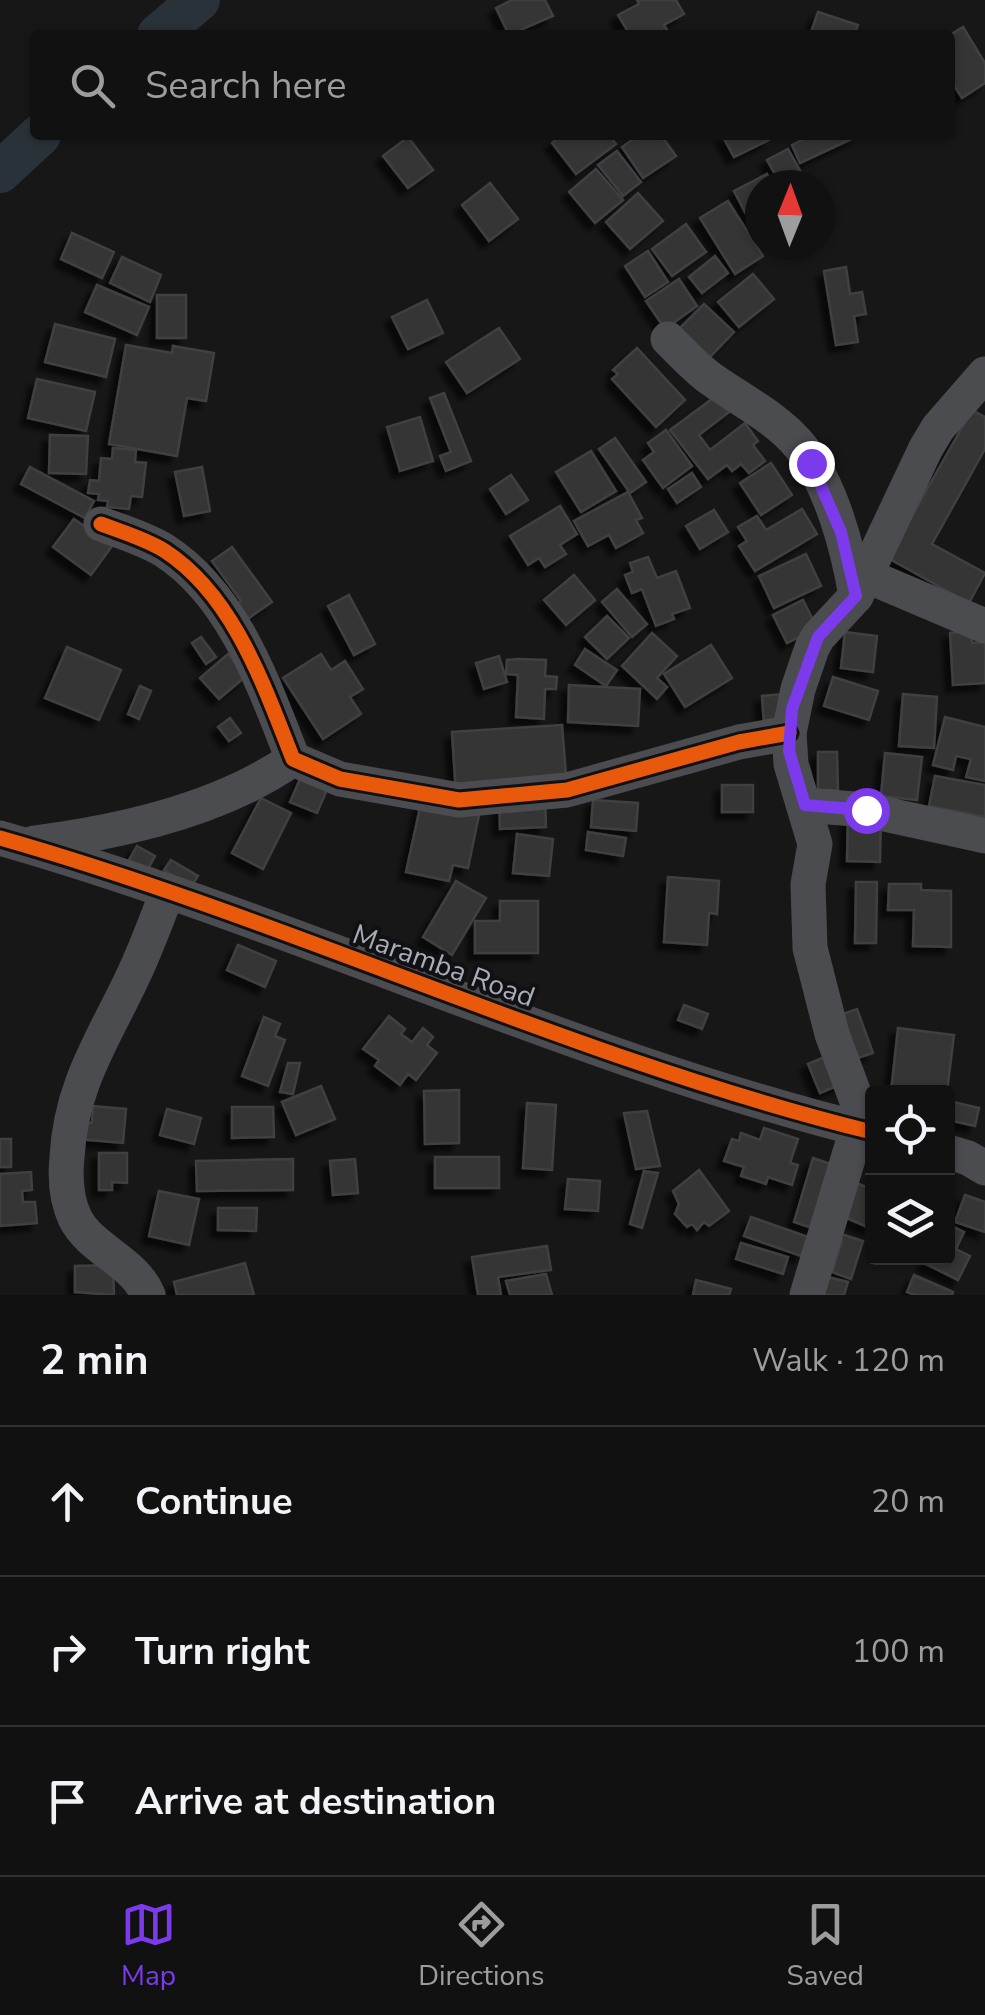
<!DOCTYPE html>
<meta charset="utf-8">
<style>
:root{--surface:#111;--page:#1e1f1f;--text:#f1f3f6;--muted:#9c9d9f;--line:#303131;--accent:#7c3aed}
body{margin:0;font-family:"Nunito Sans",sans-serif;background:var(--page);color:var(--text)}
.controls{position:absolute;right:30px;bottom:30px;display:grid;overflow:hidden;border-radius:10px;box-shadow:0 2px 8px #0004}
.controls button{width:90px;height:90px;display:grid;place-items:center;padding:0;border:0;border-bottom:2px solid var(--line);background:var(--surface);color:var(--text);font:50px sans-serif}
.compass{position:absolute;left:745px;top:170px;width:90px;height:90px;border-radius:50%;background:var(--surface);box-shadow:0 2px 8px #0004;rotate:1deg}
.stop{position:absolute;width:30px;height:30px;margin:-22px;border:8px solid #7c3aed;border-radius:50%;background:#fff}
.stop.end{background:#7c3aed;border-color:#fff;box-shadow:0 2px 10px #0008}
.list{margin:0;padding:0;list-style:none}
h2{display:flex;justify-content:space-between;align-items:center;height:130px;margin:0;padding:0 40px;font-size:42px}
h2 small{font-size:32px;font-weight:400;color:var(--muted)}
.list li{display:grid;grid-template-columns:65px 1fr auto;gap:30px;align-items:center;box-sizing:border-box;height:150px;padding:0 40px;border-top:2px solid var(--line)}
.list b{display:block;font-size:38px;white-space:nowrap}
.list em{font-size:32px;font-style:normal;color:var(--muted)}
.icon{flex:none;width:55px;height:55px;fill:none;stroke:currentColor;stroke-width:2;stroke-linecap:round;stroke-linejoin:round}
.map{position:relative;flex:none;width:985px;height:1295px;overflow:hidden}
.search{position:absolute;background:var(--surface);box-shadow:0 2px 8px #0004;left:30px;right:30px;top:30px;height:110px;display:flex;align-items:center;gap:25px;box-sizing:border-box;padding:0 35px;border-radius:10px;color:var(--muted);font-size:38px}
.sheet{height:580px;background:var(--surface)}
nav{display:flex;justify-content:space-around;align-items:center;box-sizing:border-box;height:140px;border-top:2px solid var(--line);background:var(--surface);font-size:28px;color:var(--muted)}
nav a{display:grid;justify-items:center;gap:5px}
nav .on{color:var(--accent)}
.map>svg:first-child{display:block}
</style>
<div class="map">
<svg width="985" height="1295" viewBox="0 0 985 1295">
<defs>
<filter id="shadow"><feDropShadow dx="-7" dy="7" stdDeviation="2.5" flood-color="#0009"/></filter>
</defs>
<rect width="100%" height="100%" fill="#171717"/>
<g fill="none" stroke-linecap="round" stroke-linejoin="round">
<!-- river -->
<g stroke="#2a3239" stroke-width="42">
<path d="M158 35 199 0"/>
<path d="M0 172 40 135"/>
</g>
</g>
<!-- building -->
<g fill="#353536" stroke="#3f4043" stroke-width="2.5" filter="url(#shadow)">
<path d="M512 0H545L553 16 509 35 496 8Z"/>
<path d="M637 0H676L684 14 664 25 670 35H630L618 15 639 4Z"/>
<path d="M818 12 858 25 854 35H810Z"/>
<path d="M963 27 985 63V83L962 98 950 79V35Z"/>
<path d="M562 135H609L616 144 576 174 552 143Z"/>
<path d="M639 135H661L676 156 643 178 622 147Z"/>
<path d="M722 135H767L769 140 734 157Z"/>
<path d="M812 135H860L800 163 792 145Z"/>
<path d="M408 137 433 170 408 188 383 156Z"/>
<path d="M788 149 808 185H781L767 160Z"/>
<path d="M617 151 641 182 623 196 598 165Z"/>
<path d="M596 169 623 200 595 223 569 192Z"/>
<path d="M767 174 773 185H760V241L734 191Z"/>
<path d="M490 183 518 219 489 241 462 205Z"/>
<path d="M638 193 663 221 630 249 606 222Z"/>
<path d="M728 201 763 256 735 274 700 218Z"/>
<path d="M686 224 706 252 672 276 652 249Z"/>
<path d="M72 233 114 252 102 278 61 259Z"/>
<path d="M648 251 668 282 645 297 625 266Z"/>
<path d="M715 256 728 273 702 293 689 277Z"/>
<path d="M122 257 161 275 150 302 110 283Z"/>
<path d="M846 267 850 294 862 292 866 314 854 316 858 342 836 345 824 271Z"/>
<path d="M753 274 774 299 739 327 718 302Z"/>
<path d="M679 279 697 306 665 329 646 301Z"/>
<path d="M97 285 149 307 137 335 85 312Z"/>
<rect x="157" y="295" width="29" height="43"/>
<path d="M427 300 443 333 408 349 392 317Z"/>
<path d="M704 304 734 332 709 358 679 329Z"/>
<path d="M55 324 115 339 106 377 45 362Z"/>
<path d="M499 328 520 359 467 393 446 362Z"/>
<path d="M126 345 172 353 173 346 214 353 206 401 187 398 177 456 109 444Z"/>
<path d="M637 348 685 400 656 427 612 379 618 374 613 370Z"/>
<path d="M37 379 95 392 86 431 28 418Z"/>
<path d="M444 393 471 461 446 471 440 456 451 452 430 398Z"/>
<path d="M716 396 729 412 699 435 710 450 745 423 758 441 753 445 765 461 749 473 741 464 732 471 727 465 708 479 670 430Z"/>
<path d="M972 410 985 417V449L932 544 985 573 969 603 888 558Z"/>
<path d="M420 417 433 461 400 471 387 427Z"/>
<path d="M666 430 692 466 663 488 643 460 654 452 648 443Z"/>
<path d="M50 435 88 436 86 474 49 473Z"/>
<path d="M615 438 646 482 630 493 599 449Z"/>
<path d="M113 448 136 450 135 462 146 463 142 497 131 496 129 509 107 507 108 501 98 500 99 494 88 493 90 480 99 481 101 458 112 459Z"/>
<path d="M591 451 616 491 581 512 556 472Z"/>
<path d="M771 463 792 495 761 515 740 483Z"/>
<path d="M30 467 94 501 85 518 21 484Z"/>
<path d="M202 467 210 511 184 516 175 472Z"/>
<path d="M692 473 701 487 677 503 668 489Z"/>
<path d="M511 475 528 500 506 514 490 489Z"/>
<path d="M628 492 642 518 636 520 643 533 616 548 609 535 588 546 574 521Z"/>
<path d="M560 506 577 534 560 545 566 554 545 567 539 558 528 565 510 536Z"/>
<path d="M802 509 817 534 755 571 739 546 747 541 738 527 757 516 766 530Z"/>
<path d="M714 510 728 532 700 549 686 526Z"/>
<path d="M74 519 112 546 91 575 53 547Z"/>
<path d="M232 547 272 602 246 620 235 605 241 601 212 561Z"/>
<path d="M806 554 821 586 774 608 759 576Z"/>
<path d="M648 557 657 578 676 571 690 608 672 614 674 619 656 626 642 589 632 593 625 575 633 572 630 563Z"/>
<path d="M574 575 595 600 566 625 544 600Z"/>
<path d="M617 589 647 624 632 637 602 602Z"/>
<path d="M349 595 375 644 354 655 328 606Z"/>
<path d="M803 600 817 628 787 643 773 615Z"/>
<path d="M607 616 629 638 607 659 585 637Z"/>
<path d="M972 631V643L985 642V683L953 685 950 633Z"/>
<path d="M845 632 877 636 873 672 841 668Z"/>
<path d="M652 633 677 656 657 678 667 687 657 699 622 666Z"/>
<path d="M201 637 216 657 206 664 192 643Z"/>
<path d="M711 645 732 678 685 707 664 674Z"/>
<path d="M67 647 121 670 99 720 45 698Z"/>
<path d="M585 649 617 670 606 686 575 665Z"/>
<path d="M228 654 246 676 219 699 200 678Z"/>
<path d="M321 654 331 670 345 661 363 689 350 697 361 714 323 739 283 678Z"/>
<path d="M499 656 507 682 484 689 476 663Z"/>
<path d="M518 659 546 660 545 676 557 677 556 689H545L544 719 516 717 518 675 506 674 507 660Z"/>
<path d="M833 677 878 691 869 720 824 706Z"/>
<path d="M569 685 640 689 638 726 568 722Z"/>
<path d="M140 686 151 691 139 719 128 714Z"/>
<path d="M784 694 786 722 764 724 762 696Z"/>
<path d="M903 694 937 697 934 748 899 746Z"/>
<path d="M945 717 985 727V781L966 777 971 759 956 756 953 770 933 765Z"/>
<path d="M230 718 241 733 229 741 218 727Z"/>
<path d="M562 725 567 787 456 794 452 732Z"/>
<path d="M818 752H837L838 790H818Z"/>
<path d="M885 753 922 757 917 800 881 796Z"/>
<path d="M303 772 330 783 317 813 290 802Z"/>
<path d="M935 776 985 785V817L929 806Z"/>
<rect x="722" y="785" width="31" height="27"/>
<path d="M545 797 546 827 500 829 499 798Z"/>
<path d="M261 798 291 813 263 869 232 853Z"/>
<path d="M593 800 638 803 636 831 591 827Z"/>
<path d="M421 803 479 815 468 868 453 865 449 881 406 872Z"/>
<path d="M848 814 881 816 880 862 847 861Z"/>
<path d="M588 832 626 838 623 856 586 850Z"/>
<path d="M517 834 553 839 549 876 513 873Z"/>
<path d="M137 846 155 856 147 871 129 860Z"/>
<path d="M171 860 198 876 191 887 164 870Z"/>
<path d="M668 877 719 881 717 914 709 913 707 945 664 942Z"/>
<path d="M456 881 486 898 452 955 423 937Z"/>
<path d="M856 882H877L876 943H855Z"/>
<path d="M889 884H921V890L951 891V947L913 946 914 910H888Z"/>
<path d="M500 901H538V953H475V921H500Z"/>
<path d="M238 945 276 961 265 987 227 970Z"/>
<path d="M684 1005 708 1014 702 1029 678 1020Z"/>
<path d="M857 1009 873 1053 849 1061 834 1017Z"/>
<path d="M389 1016 405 1029 401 1034 412 1042 423 1028 433 1037 427 1045 437 1053 416 1080 408 1074 400 1085 375 1066 379 1060 363 1049Z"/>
<path d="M264 1017 280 1024 275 1036 285 1040 268 1086 242 1076Z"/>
<path d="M898 1028 954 1035 947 1092H891Z"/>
<path d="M834 1053 846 1082 820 1093 808 1064Z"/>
<path d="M288 1063H300L293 1094 280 1092Z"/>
<path d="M321 1086 335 1119 296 1135 282 1102Z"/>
<path d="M459 1090V1143L425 1144 424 1091Z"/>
<path d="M949 1101 979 1108 975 1126 948 1120Z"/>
<path d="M527 1103 556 1105 552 1170 523 1168Z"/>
<path d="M93 1106 126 1109 123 1143 78 1139 79 1122 92 1123Z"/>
<path d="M232 1107H273L274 1137 232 1138Z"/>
<path d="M167 1109 201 1118 194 1144 160 1135Z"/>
<path d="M647 1111 660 1166 636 1169 624 1113Z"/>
<path d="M764 1128 798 1139 790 1163 798 1165 792 1185 768 1177 766 1184 741 1176 744 1167 724 1161 732 1139 739 1141 741 1133 760 1140Z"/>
<rect x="0" y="1139" width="11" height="28"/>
<path d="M99 1153H127V1183L112 1182V1190H99Z"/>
<rect x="435" y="1157" width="64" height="31"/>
<path d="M813 1158 834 1165 815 1229 794 1222Z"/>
<path d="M293 1159V1190L197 1191 196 1161Z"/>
<path d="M355 1159 358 1193 333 1195 330 1161Z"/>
<path d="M699 1170 729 1211 709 1226 704 1222 697 1230 692 1224 687 1227 675 1214 679 1204 673 1191Z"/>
<path d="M644 1171 658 1173 642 1228 630 1224Z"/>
<path d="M31 1172 32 1190 22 1191 23 1202H35L37 1223 0 1226V1174Z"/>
<path d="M568 1179 600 1181 598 1211 565 1209Z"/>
<path d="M856 1183 872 1189V1229L842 1216Z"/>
<path d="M159 1191 199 1199 189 1245 149 1236Z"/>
<path d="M965 1195 985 1202V1232L955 1222Z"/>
<path d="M218 1208H257L256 1231 218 1230Z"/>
<path d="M751 1217 808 1237 801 1256 744 1236Z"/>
<path d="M948 1224 964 1232 956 1249 970 1256 958 1280 924 1263 927 1258H948Z"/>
<path d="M838 1233 863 1241 851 1279 832 1272 842 1240 836 1238Z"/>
<path d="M741 1243 788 1257 783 1274 736 1259Z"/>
<path d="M547 1246 551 1270 498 1277 501 1295H478L472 1257Z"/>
<path d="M245 1263 254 1295H177L174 1282Z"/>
<path d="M113 1265 114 1295 75 1292V1266Z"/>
<path d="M546 1274 552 1295H510L506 1281Z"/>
<path d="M914 1275 953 1292 952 1295H915L907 1292Z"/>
<path d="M828 1277 848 1282 844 1295H822Z"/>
<path d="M696 1280 731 1289 729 1295H693Z"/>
</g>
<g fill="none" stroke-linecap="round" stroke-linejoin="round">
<!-- minor -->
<g stroke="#4b4c50" stroke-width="35">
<path d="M668 339C681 352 693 365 707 376 738 399 775 416 800 446 831 484 848 548 856 596"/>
<path d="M101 524C122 532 146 539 165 551 234 596 264 686 293 759L340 779 459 800 567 790 739 742 789 733"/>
<path d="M865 575 985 626"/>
<path d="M805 805 866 810 985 836"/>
<path d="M0 838C295 922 574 1059 872 1132"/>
<path d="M34 843C121 832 220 810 293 759"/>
<path d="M868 1131 832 1034 810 948 808 884 815 844 791 764 789 733 798 689 812 648 818 637 856 596 926 448 938 428 985 374"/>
<path d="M948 1152 968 1158 985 1168"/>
<path d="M148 1295C134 1261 91 1250 75 1218 66 1199 65 1177 67 1157 71 1083 105 1037 135 972 147 946 157 919 167 893"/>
<path d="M807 1295 857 1129"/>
</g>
<defs>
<g id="cycleway">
<path d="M101 524C122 532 146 539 165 551 234 596 264 686 293 759L340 779 459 800 567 790 739 742 789 733"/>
<path d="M0 838C295 922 574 1059 872 1132"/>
</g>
</defs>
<!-- cycleway casing -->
<use href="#cycleway" stroke="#111113" stroke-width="21"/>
<!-- cycleway -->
<use href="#cycleway" stroke="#e8590c" stroke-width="15"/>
</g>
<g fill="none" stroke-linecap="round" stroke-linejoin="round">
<!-- route -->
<path stroke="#7c3aed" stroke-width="12" d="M811 463 841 532 856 596 818 637 792 709 789 751 805 805 866 810"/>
</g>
<g text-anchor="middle" stroke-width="8" stroke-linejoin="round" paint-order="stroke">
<!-- street labels -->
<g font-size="28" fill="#a8adb8" stroke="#111113">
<text transform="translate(444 965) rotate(20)" y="10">Maramba Road</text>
</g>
</g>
</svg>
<div class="controls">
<button><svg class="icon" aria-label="locate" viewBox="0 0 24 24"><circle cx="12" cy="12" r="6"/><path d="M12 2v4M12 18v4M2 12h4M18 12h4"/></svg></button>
<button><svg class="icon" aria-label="layers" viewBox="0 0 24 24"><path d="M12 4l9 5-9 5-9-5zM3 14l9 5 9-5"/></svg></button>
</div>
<svg class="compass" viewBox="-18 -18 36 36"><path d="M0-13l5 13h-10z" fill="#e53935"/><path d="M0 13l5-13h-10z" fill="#9c9d9f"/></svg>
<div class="stop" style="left:866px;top:810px"></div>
<div class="stop end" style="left:811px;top:463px"></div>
<div class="search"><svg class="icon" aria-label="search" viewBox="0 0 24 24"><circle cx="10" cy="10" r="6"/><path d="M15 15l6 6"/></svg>Search here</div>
</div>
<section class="sheet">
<h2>2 min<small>Walk · 120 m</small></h2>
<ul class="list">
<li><svg class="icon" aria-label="ahead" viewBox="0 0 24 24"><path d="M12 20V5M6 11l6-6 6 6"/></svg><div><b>Continue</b></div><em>20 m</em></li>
<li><svg class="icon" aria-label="right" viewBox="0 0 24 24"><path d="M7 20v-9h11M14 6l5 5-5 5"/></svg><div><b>Turn right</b></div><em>100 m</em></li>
<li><svg class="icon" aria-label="arrive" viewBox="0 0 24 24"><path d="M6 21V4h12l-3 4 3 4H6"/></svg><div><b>Arrive at destination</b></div></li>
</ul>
</section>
<nav>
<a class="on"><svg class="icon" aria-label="map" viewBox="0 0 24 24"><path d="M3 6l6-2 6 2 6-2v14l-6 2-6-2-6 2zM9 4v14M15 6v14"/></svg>Map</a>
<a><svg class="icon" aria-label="directions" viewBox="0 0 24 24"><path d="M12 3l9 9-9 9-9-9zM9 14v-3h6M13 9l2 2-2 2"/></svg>Directions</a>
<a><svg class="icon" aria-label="saved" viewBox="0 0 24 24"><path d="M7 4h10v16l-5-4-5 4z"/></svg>Saved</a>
</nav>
